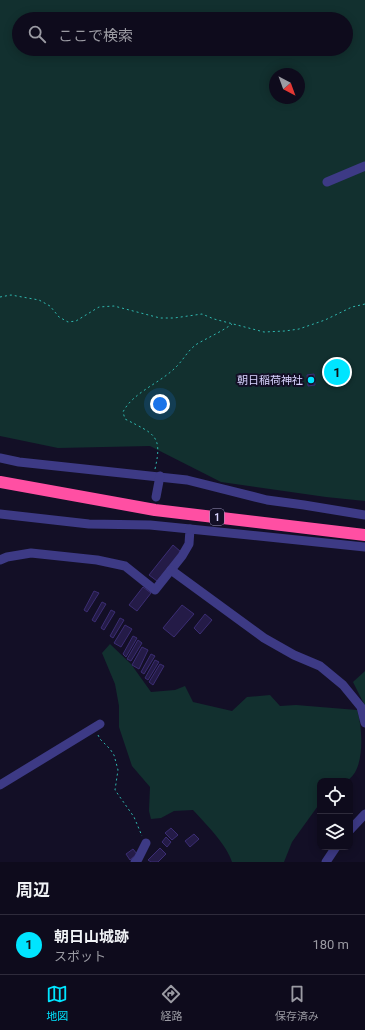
<!DOCTYPE html>
<html lang="ja">
<meta charset="utf-8">
<style>
:root{--surface:#0e0b1c;--page:#1c1929;--text:#f1f3f6;--muted:#9b9ba3;--line:#2e2b3b;--accent:#00e5ff}
body{margin:0;font-family:Roboto,"Noto Sans JP",sans-serif;background:var(--page);color:var(--text)}
.controls{position:absolute;right:12px;bottom:12px;display:grid;overflow:hidden;border-radius:8px;box-shadow:0 2px 10px #0003}
.controls button{width:36px;height:36px;display:grid;place-items:center;padding:0;border:0;border-bottom:1px solid var(--line);background:var(--surface);color:var(--text);font:20px sans-serif}
.compass{position:absolute;left:269px;top:68px;width:36px;height:36px;border-radius:50%;background:var(--surface);box-shadow:0 2px 10px #0003;rotate:139deg}
.you{position:absolute;left:160px;top:404px;width:14px;height:14px;margin:-10px;border:3px solid #fff;border-radius:50%;background:#1a73e8;box-shadow:0 0 0 6px #1a73e833}
.badge{display:grid;place-items:center;width:26px;height:26px;border-radius:50%;background:var(--accent);color:#111;font-size:13px;font-weight:700}
.pin{position:absolute;translate:-50% -50%;border:2px solid #fff;box-shadow:0 1px 4px #0006}
.list{margin:0;padding:0;list-style:none}
h2{display:flex;justify-content:space-between;align-items:center;height:52px;margin:0;padding:0 16px;font-size:17px}
h2 small{font-size:13px;font-weight:400;color:var(--muted)}
.list li{display:grid;grid-template-columns:26px 1fr auto;gap:12px;align-items:center;box-sizing:border-box;height:60px;padding:0 16px;border-top:1px solid var(--line)}
.list b{display:block;font-size:15px;white-space:nowrap}
.list p{margin:0;font-size:13px;white-space:nowrap;color:var(--muted)}
.list em{font-size:13px;font-style:normal;color:var(--muted)}
.icon{flex:none;width:22px;height:22px;fill:none;stroke:currentColor;stroke-width:2;stroke-linecap:round;stroke-linejoin:round}
.map{position:relative;flex:none;width:365px;height:862px;overflow:hidden}
.search{position:absolute;background:var(--surface);box-shadow:0 2px 10px #0003;left:12px;right:12px;top:12px;height:44px;display:flex;align-items:center;gap:10px;box-sizing:border-box;padding:0 14px;border-radius:22px;color:var(--muted);font-size:15px}
.sheet{height:112px;background:var(--surface)}
nav{display:flex;justify-content:space-around;align-items:center;box-sizing:border-box;height:56px;border-top:1px solid var(--line);background:var(--surface);font-size:11px;color:var(--muted)}
nav a{display:grid;justify-items:center;gap:2px}
nav .on{color:var(--accent)}
.map>svg:first-child{display:block}
</style>
<div class="map">
<svg width="365" height="862" viewBox="0 0 365 862">
<rect width="100%" height="100%" fill="#130f26"/>
<!-- green -->
<g fill="#12302f" fill-rule="evenodd">
<path d="M0 0H365V501L326 497 221 482 150 446 58 448 0 436ZM19 19H346V49H19ZM275 74H299V98H275Z"/>
<path d="M110 644 131 664 151 692 175 690 185 686 193 702 232 711 247 697 270 695 280 706 296 705 357 710C363 729 365 769 348 780 342 783 327 781 320 781V803L292 842 284 862H232C227 845 205 823 193 810L174 811 161 818 151 819 149 811 150 787 132 766 119 727V706L115 684 102 653Z"/>
<path d="M365 671V706L353 682Z"/>
</g>
<!-- building -->
<g fill="#241b47" stroke="#3b2d73">
<path d="M314 374 315 385 308 386 307 375Z"/>
<path d="M173 545 181 552 157 581 149 575Z"/>
<path d="M143 587 151 593 137 611 129 605Z"/>
<path d="M94 591 99 593 87 612 84 610Z"/>
<path d="M102 602 106 604 95 622 92 620Z"/>
<path d="M182 605 194 614 174 637 163 628Z"/>
<path d="M111 610 115 612 104 630 101 628Z"/>
<path d="M205 614 212 620 200 634 194 628Z"/>
<path d="M120 618 124 620 113 638 110 636Z"/>
<path d="M125 625 132 629 121 647 114 643Z"/>
<path d="M133 636 137 638 126 657 123 654Z"/>
<path d="M138 640 142 643 131 661 127 659Z"/>
<path d="M142 647 148 650 139 669 132 665Z"/>
<path d="M151 654 155 656 144 674 141 672Z"/>
<path d="M155 660 159 662 148 680 145 678Z"/>
<path d="M160 664 164 666 153 685 149 682Z"/>
<path d="M171 828 178 835 172 840 165 833Z"/>
<path d="M194 834 199 839 190 847 185 841Z"/>
<path d="M166 837 171 842 167 847 162 842Z"/>
<path d="M160 848 166 854 158 862H151L148 860Z"/>
<path d="M133 849 137 854 130 860 126 854Z"/>
</g>
<g fill="none" stroke-linecap="round" stroke-linejoin="round">
<!-- path -->
<g stroke="#2fb8b0" stroke-width="1" stroke-dasharray="2 3" stroke-linecap="butt">
<path d="M0 297 11 295 39 300 50 306 59 317 68 322 76 321 99 307 114 306 160 318H174L202 314 214 319 264 332 285 331 299 329 325 320 352 307 365 304"/>
<path d="M155 469C163 435 154 434 125 419L123 412C133 392 161 383 177 366 184 359 188 350 197 344 209 337 221 332 232 324"/>
<path d="M98 735 100 739 110 749 114 755 118 770 115 790 134 817 142 836"/>
</g>
<!-- minor -->
<g stroke="#3d3a85" stroke-width="9">
<path d="M327 182 365 166"/>
<path d="M0 458 19 462 187 480 267 500 304 505 365 515"/>
<path d="M156 497 160 476"/>
<path d="M0 514 89 524 150 525 190 529 189 544 182 556 155 590 125 566 97 560 31 553 7 557 0 560"/>
<path d="M190 529 365 547"/>
<path d="M171 570 264 638 294 655 320 666 343 685 361 707 365 723"/>
<path d="M0 785 100 724"/>
<path d="M350 830 365 814"/>
<path d="M135 862 138 859 146 843"/>
<path d="M326 862 336 847"/>
</g>
<!-- highway -->
<path stroke="#ff4fa3" stroke-width="12" d="M0 482 155 510 365 535"/>
</g>
<!-- markers -->
<circle fill="#00e5ff" stroke="#130f26" stroke-width="1.5" cx="311" cy="380" r="4"/>
<g text-anchor="middle" stroke-width="4" stroke-linejoin="round" paint-order="stroke">
<!-- shield labels -->
<rect fill="#130f26" stroke="#9e99be" stroke-width="1" x="210" y="509" width="14" height="16" rx="3"/>
<g font-size="10" font-weight="bold" fill="#d9d4ff">
<text x="217" y="521">1</text>
</g>
<!-- poi labels -->
<g font-size="11" fill="#d9d4ff" stroke="#130f26" text-anchor="end">
<text x="303" y="384">朝日稲荷神社</text>
</g>
</g>
</svg>
<div class="controls">
<button><svg class="icon" aria-label="locate" viewBox="0 0 24 24"><circle cx="12" cy="12" r="6"/><path d="M12 2v4M12 18v4M2 12h4M18 12h4"/></svg></button>
<button><svg class="icon" aria-label="layers" viewBox="0 0 24 24"><path d="M12 4l9 5-9 5-9-5zM3 14l9 5 9-5"/></svg></button>
</div>
<svg class="compass" viewBox="-18 -18 36 36"><path d="M0-13l5 13h-10z" fill="#e53935"/><path d="M0 13l5-13h-10z" fill="#9b9ba3"/></svg>
<div class="you"></div>
<div class="pin badge" style="left:337px;top:372px">1</div>
<div class="search"><svg class="icon" aria-label="search" viewBox="0 0 24 24"><circle cx="10" cy="10" r="6"/><path d="M15 15l6 6"/></svg>ここで検索</div>
</div>
<section class="sheet">
<h2>周辺<small></small></h2>
<ul class="list">
<li><span class="badge">1</span><div><b>朝日山城跡</b><p>スポット</p></div><em>180 m</em></li>
</ul>
</section>
<nav>
<a class="on"><svg class="icon" aria-label="map" viewBox="0 0 24 24"><path d="M3 6l6-2 6 2 6-2v14l-6 2-6-2-6 2zM9 4v14M15 6v14"/></svg>地図</a>
<a><svg class="icon" aria-label="directions" viewBox="0 0 24 24"><path d="M12 3l9 9-9 9-9-9zM9 14v-3h6M13 9l2 2-2 2"/></svg>経路</a>
<a><svg class="icon" aria-label="saved" viewBox="0 0 24 24"><path d="M7 4h10v16l-5-4-5 4z"/></svg>保存済み</a>
</nav>
